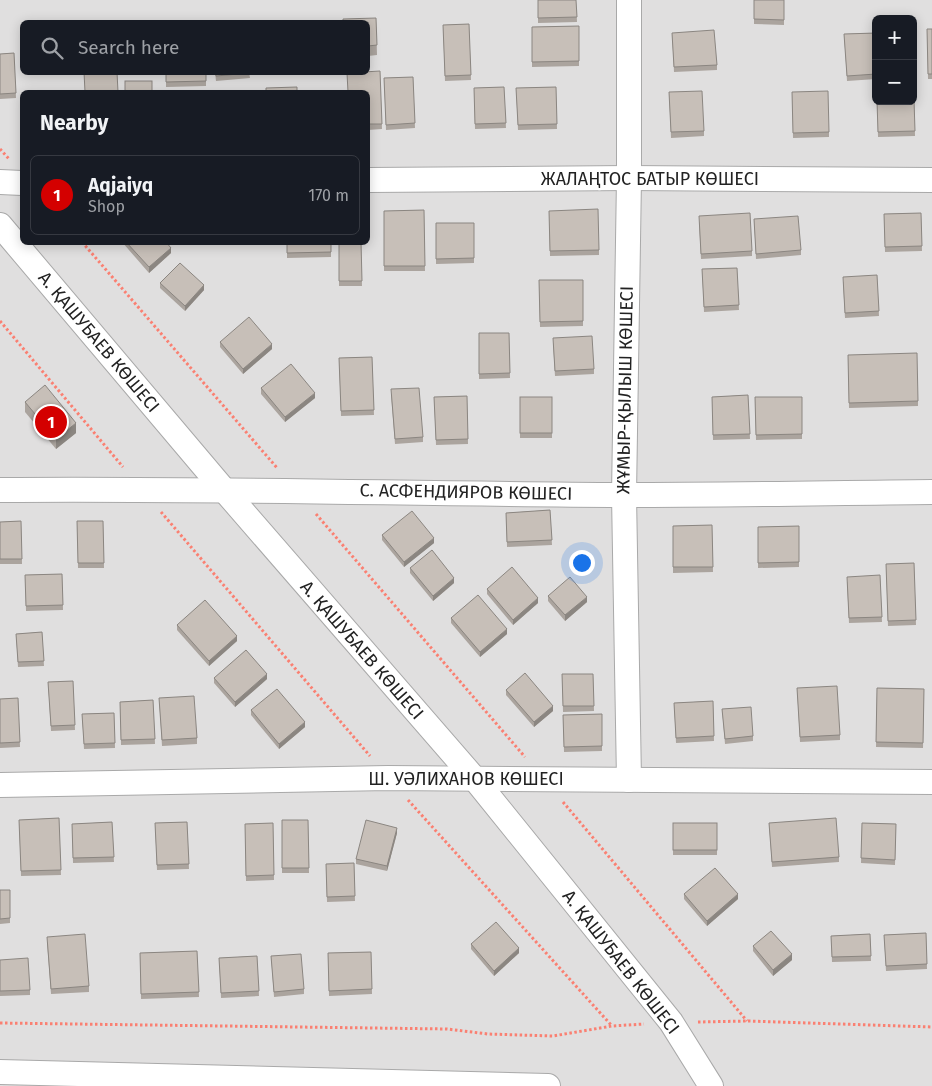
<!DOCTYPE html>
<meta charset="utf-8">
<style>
:root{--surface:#171b24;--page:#242831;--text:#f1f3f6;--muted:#9ea1a6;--line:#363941;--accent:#d40000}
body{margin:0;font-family:"Fira Sans",sans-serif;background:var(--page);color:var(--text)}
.controls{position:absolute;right:15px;top:15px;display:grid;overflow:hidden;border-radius:8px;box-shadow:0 2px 12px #0003}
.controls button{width:45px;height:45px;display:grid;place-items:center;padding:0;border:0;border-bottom:1px solid var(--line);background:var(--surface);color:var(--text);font:25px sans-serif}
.you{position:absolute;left:581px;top:562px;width:18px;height:18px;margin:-12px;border:4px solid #fff;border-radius:50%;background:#1a73e8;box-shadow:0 0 0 8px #1a73e833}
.badge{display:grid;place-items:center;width:32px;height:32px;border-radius:50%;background:var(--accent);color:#fff;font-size:16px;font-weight:700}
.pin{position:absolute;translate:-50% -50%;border:2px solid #fff;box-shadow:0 1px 5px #0006}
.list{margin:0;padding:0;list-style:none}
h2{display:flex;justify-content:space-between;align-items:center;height:65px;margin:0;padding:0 20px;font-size:21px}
h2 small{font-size:16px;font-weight:400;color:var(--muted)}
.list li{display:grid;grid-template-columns:32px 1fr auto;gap:15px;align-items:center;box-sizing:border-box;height:80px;margin:0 10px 10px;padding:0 10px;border:1px solid var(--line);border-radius:8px}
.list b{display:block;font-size:19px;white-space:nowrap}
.list p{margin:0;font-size:16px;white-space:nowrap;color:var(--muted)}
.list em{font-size:16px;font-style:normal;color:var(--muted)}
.icon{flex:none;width:28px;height:28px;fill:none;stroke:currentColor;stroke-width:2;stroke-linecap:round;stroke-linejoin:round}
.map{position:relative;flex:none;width:932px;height:1086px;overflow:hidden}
.search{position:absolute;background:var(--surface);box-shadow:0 2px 12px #0003;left:20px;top:20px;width:350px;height:55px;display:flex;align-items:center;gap:12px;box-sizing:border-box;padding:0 18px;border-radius:8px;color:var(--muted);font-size:19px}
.panel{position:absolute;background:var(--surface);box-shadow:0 2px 12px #0003;left:20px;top:90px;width:350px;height:155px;border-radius:8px}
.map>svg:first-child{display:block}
</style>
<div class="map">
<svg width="932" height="1086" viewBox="0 0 932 1086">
<rect width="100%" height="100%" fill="#f2efe9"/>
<!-- residential -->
<path fill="#e0dfdf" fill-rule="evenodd" d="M0 0H932V1086H0ZM876 19H913V101H876ZM22 22H368V72H22ZM22 92H368V242H22Z"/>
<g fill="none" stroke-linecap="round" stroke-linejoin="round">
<defs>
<g id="minor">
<path d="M368 180 629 178 932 180"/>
<path d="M0 182 22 183"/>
<path d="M0 225 224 490 474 778 671 1022 711 1086"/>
<path d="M0 490C208 488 415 494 623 495 726 495 829 493 932 492"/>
<path d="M629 780 624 495 629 178V0"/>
<path d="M0 785 388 778 932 782"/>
<path d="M0 1072 548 1086"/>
</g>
</defs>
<!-- minor casing -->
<use href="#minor" stroke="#a9a9a9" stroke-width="26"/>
<!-- path -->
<g stroke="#fa8072" stroke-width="3" stroke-dasharray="2.5 2.5" stroke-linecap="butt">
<path d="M0 149 10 160"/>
<path d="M82 242 278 469"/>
<path d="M0 321 123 467"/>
<path d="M161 512 370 756"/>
<path d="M316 514 525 757"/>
<path d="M408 800 612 1026"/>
<path d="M563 802 747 1021"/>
<path d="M698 1022 747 1021 932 1027"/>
<path d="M0 1023 447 1029 488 1034 553 1036 612 1026 644 1024"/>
</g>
<!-- minor -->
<use href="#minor" stroke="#fff" stroke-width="24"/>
</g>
<!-- wall -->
<g fill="#aba49e">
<path d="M538 0H576L577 22 538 23Z"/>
<path d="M754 0H784V25L754 24Z"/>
<path d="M376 18 377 55 368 56V22Z"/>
<path d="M469 24 471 80 445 81 443 25Z"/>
<path d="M579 26V66L532 67V27Z"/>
<path d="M927 29H932V79H928Z"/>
<path d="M672 33 717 65V70L674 72Z"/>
<path d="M876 33V79L847 81 844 34Z"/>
<path d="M14 53 16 98 0 99V54Z"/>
<path d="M380 71 382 129 368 130V92Z"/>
<path d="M166 72H206V86L166 87Z"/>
<path d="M215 72H249L250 78 216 81Z"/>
<path d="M298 72H336V73L298 75Z"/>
<path d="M413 77 415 128 386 130 384 78Z"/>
<path d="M504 87 506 128 475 129 474 88Z"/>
<path d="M556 87 557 129 518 130 516 88Z"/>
<path d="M669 92 704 131V136L671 138Z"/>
<path d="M792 92 829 132V137L793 138Z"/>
<path d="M914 100 915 136 878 137 877 101Z"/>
<path d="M424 210 425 271H384V211Z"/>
<path d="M549 211 599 250V255L550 256Z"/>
<path d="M921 213 922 251 885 252 884 214Z"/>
<path d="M754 219 801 250V255L756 259Z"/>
<path d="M699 222 752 251V256L701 259Z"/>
<path d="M436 223H474V263L436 264Z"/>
<path d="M122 242H166L171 253 149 273Z"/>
<path d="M287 242H331V257L287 258Z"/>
<path d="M339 242H361L362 286H339Z"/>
<path d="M737 268 739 310 704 312 702 269Z"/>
<path d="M877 275 879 316 845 318 843 282Z"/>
<path d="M539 280H583V326L540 327Z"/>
<path d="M160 283 204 290 185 311 160 288Z"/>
<path d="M479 333H509L510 378 479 379Z"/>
<path d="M220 342 272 349 243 374 220 347Z"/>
<path d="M553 343 594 369V374L555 376Z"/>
<path d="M848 355 918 401V406L849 408Z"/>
<path d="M372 357 374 415 341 416 339 358Z"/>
<path d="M261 388 315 398 285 422 261 394Z"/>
<path d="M391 394 423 437V442L395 444Z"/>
<path d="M748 395 750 439 713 440 712 397Z"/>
<path d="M467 396 468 444 436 445 434 397Z"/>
<rect x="520" y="397" width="32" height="41"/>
<path d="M755 397H802V439L756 440Z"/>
<path d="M25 402 76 433 56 449 25 412Z"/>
<path d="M550 510 552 545 507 547 506 513Z"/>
<path d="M21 521 22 564H0V522Z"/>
<path d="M77 521H103L104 568H78Z"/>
<path d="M712 525 713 572 673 573V526Z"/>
<path d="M799 526V567L758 568V527Z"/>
<path d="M382 535 434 543 404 567 382 540Z"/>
<path d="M914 563 916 625 888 626 886 564Z"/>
<path d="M410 568 454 583 433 601 410 573Z"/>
<path d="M62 574 63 610 26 611 25 575Z"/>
<path d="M880 575 882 622 849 623 847 582Z"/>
<path d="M487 589 538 603 513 625 487 594Z"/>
<path d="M548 596 587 602 565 621 548 601Z"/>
<path d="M451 618 507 634 480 657 451 623Z"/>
<path d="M177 625 237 641 209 666 177 630Z"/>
<path d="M42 632 44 666 18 667 16 634Z"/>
<path d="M562 674H593L594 711 563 712Z"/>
<path d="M214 678 267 679 235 707 214 683Z"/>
<path d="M73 681 75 730 51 731 48 682Z"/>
<path d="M797 688 840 735V740L800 742Z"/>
<path d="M877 688 924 689 923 748 876 747Z"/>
<path d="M506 690 553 711 534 727 506 695Z"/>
<path d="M18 698 20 747 0 748V699Z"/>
<path d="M159 698 197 738V744L162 746Z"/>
<path d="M153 700 155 744 121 745 120 702Z"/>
<path d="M713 701 714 741 676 743 674 703Z"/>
<path d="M722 709 753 736V741L725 744Z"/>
<path d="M251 710 305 727 279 749 251 715Z"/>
<path d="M114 713 115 748 84 749 82 714Z"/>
<path d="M602 714V751L564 752 563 715Z"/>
<path d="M59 818 61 875 21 876 19 820Z"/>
<path d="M282 820H308L309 873H282Z"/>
<path d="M112 822 114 862 73 863 72 824Z"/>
<path d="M187 822 189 869 157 870 155 823Z"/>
<path d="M273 823 274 880 246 881 245 824Z"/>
<rect x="673" y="823" width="44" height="32"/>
<path d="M769 823 839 857V862L772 867Z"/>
<path d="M862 823 896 824 895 865 861 863Z"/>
<path d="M397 833 387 871 356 864V859Z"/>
<path d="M354 863 355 901 327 902 326 864Z"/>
<path d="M0 890H10V923L0 924Z"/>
<path d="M684 894 738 899 707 926 684 899Z"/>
<path d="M926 933 927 969 886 971 884 935Z"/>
<path d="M870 934 871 961 832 962 831 936Z"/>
<path d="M47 942 89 986V992L51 994Z"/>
<path d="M471 944 519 953 494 976 471 949Z"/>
<path d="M753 946 792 960 773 976 753 951Z"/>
<path d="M197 951 199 997 141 999 140 953Z"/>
<path d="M371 952 372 994 329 996 328 953Z"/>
<path d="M257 956 259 996 221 998 219 958Z"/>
<path d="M271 956 304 989V994L274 997Z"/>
<path d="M0 960 30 990V995L0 996Z"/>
</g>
<!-- shaded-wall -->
<g fill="#8b8681">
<path d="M171 248V253L149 273V267Z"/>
<path d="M204 285V290L185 311V306Z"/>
<path d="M272 344V349L243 374V369Z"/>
<path d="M315 393V398L285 422V417Z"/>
<path d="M76 423V433L56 449V439Z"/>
<path d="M434 538V543L404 567V562Z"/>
<path d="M454 578V583L433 601V596Z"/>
<path d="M587 597V602L565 621V615Z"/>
<path d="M538 598V603L513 625V620Z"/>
<path d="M507 629V634L480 657V652Z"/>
<path d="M237 636V641L209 666V661Z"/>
<path d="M267 674V679L235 707V702Z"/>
<path d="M553 706V711L534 727V722Z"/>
<path d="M305 722V727L279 749V744Z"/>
<path d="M397 828V833L387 871V866Z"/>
<path d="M738 894V899L707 926V921Z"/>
<path d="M519 948V953L494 976V971Z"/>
<path d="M792 954V960L773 976V970Z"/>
</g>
<!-- building -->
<g fill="#c7bfb8" stroke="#8b8681">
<path d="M538 0H576L577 17 538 18Z"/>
<path d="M754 0H784V20L754 19Z"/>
<path d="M376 18 377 45 368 46V22H343V19Z"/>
<path d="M469 24 471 75 445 76 443 25Z"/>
<path d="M579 26V61L532 62V27Z"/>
<path d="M927 29H932V74H928Z"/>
<path d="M714 30 717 65 674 67 672 33Z"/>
<path d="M876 33V74L847 76 844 34Z"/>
<path d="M14 53 16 93 0 94V54Z"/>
<path d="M380 71 382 124H368V92H348L347 73Z"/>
<path d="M84 72H117L118 92H85Z"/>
<path d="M166 72H206V81L166 82Z"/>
<path d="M216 72H249L250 73 216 76Z"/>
<path d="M413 77 415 123 386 125 384 78Z"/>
<rect x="125" y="81" width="27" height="11"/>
<path d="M297 87V92H266V88Z"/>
<path d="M504 87 506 123 475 124 474 88Z"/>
<path d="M556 87 557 124 518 125 516 88Z"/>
<path d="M702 91 704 131 671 132 669 92Z"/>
<path d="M828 91 829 132 793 133 792 92Z"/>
<path d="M913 100H914L915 131 878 132 877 101H913Z"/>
<path d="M598 209 599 250 550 251 549 211Z"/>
<path d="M424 210 425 266H384V211Z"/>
<path d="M750 213 752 251 701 254 699 216Z"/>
<path d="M921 213 922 246 885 247 884 214Z"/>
<path d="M798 216 801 250 756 254 754 219Z"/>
<path d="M436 223H474V258L436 259Z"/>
<path d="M126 242H166L171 248 149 267Z"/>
<path d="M287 242H331V252L287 253Z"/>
<path d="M339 242H361L362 281H339Z"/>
<path d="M180 263 204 285 185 306 160 283Z"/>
<path d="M737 268 739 305 704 307 702 269Z"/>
<path d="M877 275 879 311 845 313 843 277Z"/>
<path d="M539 280H583V321L540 322Z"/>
<path d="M249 317 272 344 243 369 220 342Z"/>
<path d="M479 333H509L510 373 479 374Z"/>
<path d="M592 336 594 369 555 371 553 338Z"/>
<path d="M917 353 918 401 849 403 848 355Z"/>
<path d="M372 357 374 410 341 411 339 358Z"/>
<path d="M291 364 315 393 285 417 261 388Z"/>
<path d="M45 385 76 423 56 439 25 402Z"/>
<path d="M419 388 423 437 395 439 391 389Z"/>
<path d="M748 395 750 434 713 435 712 397Z"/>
<path d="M467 396 468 439 436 440 434 397Z"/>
<rect x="520" y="397" width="32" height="36"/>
<path d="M755 397H802V434L756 435Z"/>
<path d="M550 510 552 540 507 542 506 513Z"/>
<path d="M412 511 434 538 404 562 382 535Z"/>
<path d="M21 521 22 559H0V522Z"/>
<path d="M77 521H103L104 563H78Z"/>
<path d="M712 525 713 567H673V526Z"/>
<path d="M799 526V562L758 563V527Z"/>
<path d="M432 550 454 578 433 596 410 568Z"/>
<path d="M914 563 916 620 888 621 886 564Z"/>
<path d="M512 567 538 598 513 620 487 589Z"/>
<path d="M62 574 63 605 26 606 25 575Z"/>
<path d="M880 575 882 617 849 618 847 577Z"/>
<path d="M570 577 587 597 565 615 548 596Z"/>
<path d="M478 595 507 629 480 652 451 618Z"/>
<path d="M205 600 237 636 209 661 177 625Z"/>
<path d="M42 632 44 661 18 662 16 634Z"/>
<path d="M246 650 267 674 235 702 214 678Z"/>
<path d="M525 673 553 706 534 722 506 690Z"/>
<path d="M562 674H593L594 706H563Z"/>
<path d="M73 681 75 725 51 726 48 682Z"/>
<path d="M837 686 840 735 800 737 797 688Z"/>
<path d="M877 688 924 689 923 743 876 742Z"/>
<path d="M277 689 305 722 279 744 251 710Z"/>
<path d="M194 696 197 738 162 740 159 698Z"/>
<path d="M18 698 20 742 0 743V699Z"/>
<path d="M153 700 155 739 121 740 120 702Z"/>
<path d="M713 701 714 736 676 738 674 703Z"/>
<path d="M751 707 753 736 725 739 722 709Z"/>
<path d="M114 713 115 743 84 744 82 714Z"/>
<path d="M602 714V746L564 747 563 715Z"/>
<path d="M59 818 61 870 21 871 19 820Z"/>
<path d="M836 818 839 857 772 862 769 823Z"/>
<path d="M282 820H308L309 868H282Z"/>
<path d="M366 820 397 828 387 866 356 859Z"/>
<path d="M112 822 114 857 73 858 72 824Z"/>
<path d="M187 822 189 864 157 865 155 823Z"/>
<path d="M273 823 274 875 246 876 245 824Z"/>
<rect x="673" y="823" width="44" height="27"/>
<path d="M862 823 896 824 895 860 861 858Z"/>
<path d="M354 863 355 896 327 897 326 864Z"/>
<path d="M715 868 738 894 707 921 684 894Z"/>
<path d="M0 890H10V918L0 919Z"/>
<path d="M496 922 519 948 494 971 471 944Z"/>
<path d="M771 931 792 954 773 970 753 946Z"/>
<path d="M926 933 927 964 886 966 884 935Z"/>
<path d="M85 934 89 986 51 989 47 937Z"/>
<path d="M870 934 871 956 832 957 831 936Z"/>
<path d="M197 951 199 992 141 994 140 953Z"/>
<path d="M371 952 372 989 329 991 328 953Z"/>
<path d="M301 954 304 989 274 992 271 956Z"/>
<path d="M257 956 259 991 221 993 219 958Z"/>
<path d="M28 958 30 990 0 991V960Z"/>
</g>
<g text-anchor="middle" stroke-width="4.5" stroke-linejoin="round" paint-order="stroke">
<!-- street labels -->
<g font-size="18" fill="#222" stroke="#fff">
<text x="650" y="185">ЖАЛАҢТОС БАТЫР КӨШЕСІ</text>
<text transform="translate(99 342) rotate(50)" y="6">А. ҚАШУБАЕВ КӨШЕСІ</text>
<text transform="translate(625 390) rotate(-89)" y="6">ЖҰМЫР-ҚЫЛЫШ КӨШЕСІ</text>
<text transform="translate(466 492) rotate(1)" y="6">С. АСФЕНДИЯРОВ КӨШЕСІ</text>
<text transform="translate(362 650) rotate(49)" y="6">А. ҚАШУБАЕВ КӨШЕСІ</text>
<text x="466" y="785">Ш. УӘЛИХАНОВ КӨШЕСІ</text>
<text transform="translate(621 962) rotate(52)" y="6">А. ҚАШУБАЕВ КӨШЕСІ</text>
</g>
</g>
</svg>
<div class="controls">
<button>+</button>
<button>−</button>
</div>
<div class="you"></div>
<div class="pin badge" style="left:51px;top:422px">1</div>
<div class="search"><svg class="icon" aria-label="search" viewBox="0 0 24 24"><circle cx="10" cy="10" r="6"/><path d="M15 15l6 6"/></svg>Search here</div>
<section class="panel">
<h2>Nearby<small></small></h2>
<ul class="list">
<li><span class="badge">1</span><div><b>Aqjaiyq</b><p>Shop</p></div><em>170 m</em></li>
</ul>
</section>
</div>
